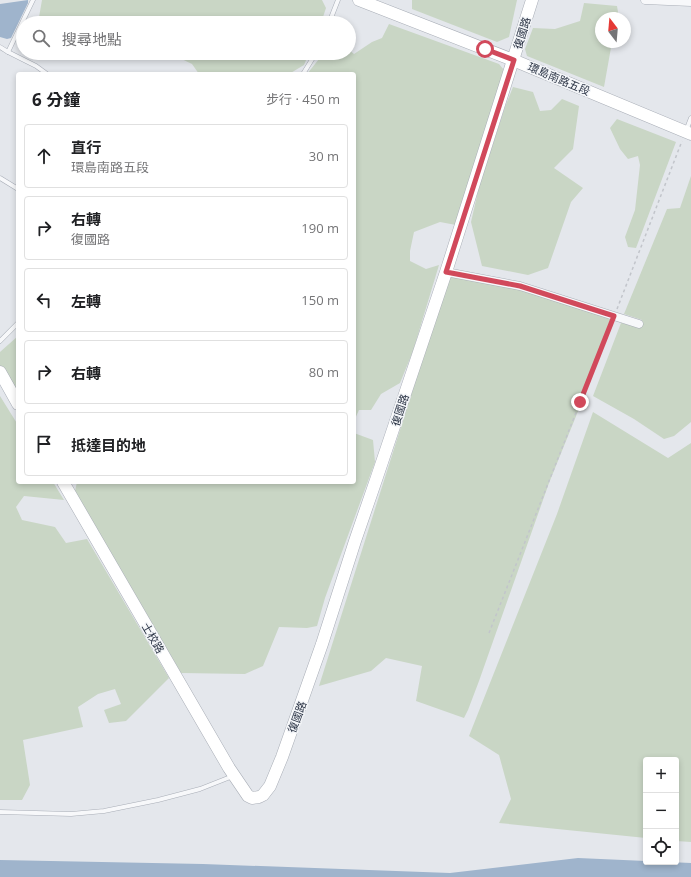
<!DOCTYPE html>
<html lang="zh-TW">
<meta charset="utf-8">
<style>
:root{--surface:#fff;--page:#f2f2f2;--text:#202124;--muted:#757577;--line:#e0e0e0}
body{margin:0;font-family:"Open Sans","Noto Sans TC",sans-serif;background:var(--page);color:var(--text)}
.controls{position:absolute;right:12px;bottom:12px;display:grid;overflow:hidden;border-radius:4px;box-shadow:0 2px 6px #0003}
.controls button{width:36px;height:36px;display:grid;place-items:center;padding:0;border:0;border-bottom:1px solid var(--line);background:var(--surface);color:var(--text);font:20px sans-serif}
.compass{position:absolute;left:595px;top:12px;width:36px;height:36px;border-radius:50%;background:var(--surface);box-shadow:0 2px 6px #0003;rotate:344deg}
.stop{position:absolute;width:12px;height:12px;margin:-9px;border:3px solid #d1495b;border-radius:50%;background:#fff}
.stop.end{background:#d1495b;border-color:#fff;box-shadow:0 1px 4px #0008}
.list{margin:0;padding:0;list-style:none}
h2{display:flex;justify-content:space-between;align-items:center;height:52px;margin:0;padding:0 16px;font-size:17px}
h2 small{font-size:13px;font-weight:400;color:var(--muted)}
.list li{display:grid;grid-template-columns:26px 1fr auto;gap:12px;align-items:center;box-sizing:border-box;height:64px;margin:0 8px 8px;padding:0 8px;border:1px solid var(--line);border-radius:4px}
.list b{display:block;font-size:15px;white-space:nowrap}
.list p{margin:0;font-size:13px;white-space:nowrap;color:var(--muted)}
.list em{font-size:13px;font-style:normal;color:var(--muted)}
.icon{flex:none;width:22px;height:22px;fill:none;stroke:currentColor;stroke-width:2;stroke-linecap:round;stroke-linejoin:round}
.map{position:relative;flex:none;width:691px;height:877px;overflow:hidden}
.search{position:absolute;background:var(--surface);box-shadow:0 2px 6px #0003;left:16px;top:16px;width:340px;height:44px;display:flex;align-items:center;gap:10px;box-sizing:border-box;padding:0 14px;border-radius:22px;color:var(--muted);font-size:15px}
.panel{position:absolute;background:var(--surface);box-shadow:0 2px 6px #0003;left:16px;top:72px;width:340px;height:412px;border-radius:4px}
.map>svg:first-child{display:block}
</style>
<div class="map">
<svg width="691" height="877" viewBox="0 0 691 877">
<rect width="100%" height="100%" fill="#e4e7ec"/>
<!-- green -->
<g fill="#c9d6c5">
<path d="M42 0H322L326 8 321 23H129L127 21 38 23Z"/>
<path d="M412 0H517L509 37 497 42 412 9Z"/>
<path d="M584 3 617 6 619 18H601V42H612L604 87 527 56 525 49 533 28 555 29 580 21Z"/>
<path d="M389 24 499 64 504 70 456 225 440 222 414 232 410 251V261L426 269 439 265 413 351 400 383 381 394 371 410H359L354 421V74H307L319 59 322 53H349V50L354 54 372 42 382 38Z"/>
<path d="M169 53H309L304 65 289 74H199L192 64Z"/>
<path d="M513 87 533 92 540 111 551 110 562 99 579 106 573 149 554 168 583 188 571 202 548 268 528 275 482 266 471 222 479 187 505 107Z"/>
<path d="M617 119 676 142 636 248 628 247 625 237 635 210 640 165 638 156 628 159 620 149 610 128Z"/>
<path d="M691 176V422L674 436 664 439 634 419 593 396 621 323 641 326 642 320 624 314 667 209 680 208Z"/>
<path d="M449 275 495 283 611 317 587 389 549 483 479 681 468 710 464 718 416 701 422 666 386 658 371 671 319 686Z"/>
<path d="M18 336V397L0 366V352Z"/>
<path d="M0 396 18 425V482H53L64 500 24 496 16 507 22 520 55 527 66 543 87 539 169 678 126 721 109 723 104 710 121 704 115 689 98 694 78 707 83 727 23 740 30 785 22 800H0Z"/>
<path d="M593 412 668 458 691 443V842L676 841V760H646V838L499 823 511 799 499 755 469 736 557 514Z"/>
<path d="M354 433 373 440 375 462 325 598 317 626 307 628 279 627 263 666 245 674 181 673 75 491 77 482H354Z"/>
</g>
<!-- water -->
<g fill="#9fb4cc">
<path d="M28 0V3L11 38 7 39 0 37V4Z"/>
<path d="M578 858 691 863V877H0V860L203 864 450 873Z"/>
</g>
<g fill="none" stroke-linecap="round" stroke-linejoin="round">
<defs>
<g id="lane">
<path d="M329 23 338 0"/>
<path d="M0 47 8 52 33 0"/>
<path d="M8 52 36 66 47 74"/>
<path d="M303 74 316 53"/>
<path d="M686 131 691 118"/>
<path d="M0 178 18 189"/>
<path d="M0 341 18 323"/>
<path d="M0 812 71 814 104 811 158 800 200 789 233 776"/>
</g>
<g id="street">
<path d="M645 0 691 2"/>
<path d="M446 272 520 286 639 324"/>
</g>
<g id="secondary">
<path d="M359 0 513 60 691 134"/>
<path d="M0 372 18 404"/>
<path d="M63 482 229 768 248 796 252 798 259 797 263 795 270 786 282 757 322 644 355 541 377 477 446 272 532 0"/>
</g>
</defs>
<!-- lane casing -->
<use href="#lane" stroke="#a9aeb7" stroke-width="5"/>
<!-- street casing -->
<use href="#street" stroke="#a9aeb7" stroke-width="9"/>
<!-- secondary casing -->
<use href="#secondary" stroke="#a9aeb7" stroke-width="13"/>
<!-- path -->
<g stroke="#c2c5cb" stroke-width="1.5" stroke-dasharray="3 3" stroke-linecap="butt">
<path d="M617 309 682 141"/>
<path d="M489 633 611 324"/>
</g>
<!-- lane -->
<use href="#lane" stroke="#f7f8fa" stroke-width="4"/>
<!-- street -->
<use href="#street" stroke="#f7f8fa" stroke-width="8"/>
<!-- secondary -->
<use href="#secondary" stroke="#fff" stroke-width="12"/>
</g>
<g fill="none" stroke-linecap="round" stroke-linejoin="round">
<!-- route -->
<path stroke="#d1495b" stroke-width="5" d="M485 49 514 60 446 272 520 286 614 316 580 402"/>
</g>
<g text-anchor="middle" stroke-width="3" stroke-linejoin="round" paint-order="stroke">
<!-- street labels -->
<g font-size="11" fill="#2b3445" stroke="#f4f6f9">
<text transform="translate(522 33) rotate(-73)" y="4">復國路</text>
<text transform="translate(559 79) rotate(23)" y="4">環島南路五段</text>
<text transform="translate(400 410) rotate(-72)" y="4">復國路</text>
<text transform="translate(153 638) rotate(60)" y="4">士校路</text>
<text transform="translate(297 717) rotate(-70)" y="4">復國路</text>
</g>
</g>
</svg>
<div class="controls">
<button>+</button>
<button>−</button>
<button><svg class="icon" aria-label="locate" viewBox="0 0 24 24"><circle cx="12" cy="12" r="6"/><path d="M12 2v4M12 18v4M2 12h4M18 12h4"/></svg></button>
</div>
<svg class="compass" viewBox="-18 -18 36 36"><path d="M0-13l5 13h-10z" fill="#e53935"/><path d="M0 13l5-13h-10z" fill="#757577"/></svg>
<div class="stop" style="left:485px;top:49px"></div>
<div class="stop end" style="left:580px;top:402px"></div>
<div class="search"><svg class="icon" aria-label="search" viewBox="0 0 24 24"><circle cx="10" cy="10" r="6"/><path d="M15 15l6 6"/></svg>搜尋地點</div>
<section class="panel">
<h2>6 分鐘<small>步行 · 450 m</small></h2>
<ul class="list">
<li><svg class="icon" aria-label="ahead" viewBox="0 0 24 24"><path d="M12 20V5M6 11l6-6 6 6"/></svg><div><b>直行</b><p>環島南路五段</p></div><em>30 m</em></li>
<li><svg class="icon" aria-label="right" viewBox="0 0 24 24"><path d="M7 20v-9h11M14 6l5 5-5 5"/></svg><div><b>右轉</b><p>復國路</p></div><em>190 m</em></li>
<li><svg class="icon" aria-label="left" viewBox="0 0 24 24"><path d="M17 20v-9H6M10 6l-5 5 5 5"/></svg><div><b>左轉</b></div><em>150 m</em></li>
<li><svg class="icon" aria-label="right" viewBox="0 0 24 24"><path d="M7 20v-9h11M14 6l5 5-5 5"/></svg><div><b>右轉</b></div><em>80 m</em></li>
<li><svg class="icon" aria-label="arrive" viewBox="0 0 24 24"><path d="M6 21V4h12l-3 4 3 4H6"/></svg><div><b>抵達目的地</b></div></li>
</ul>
</section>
</div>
